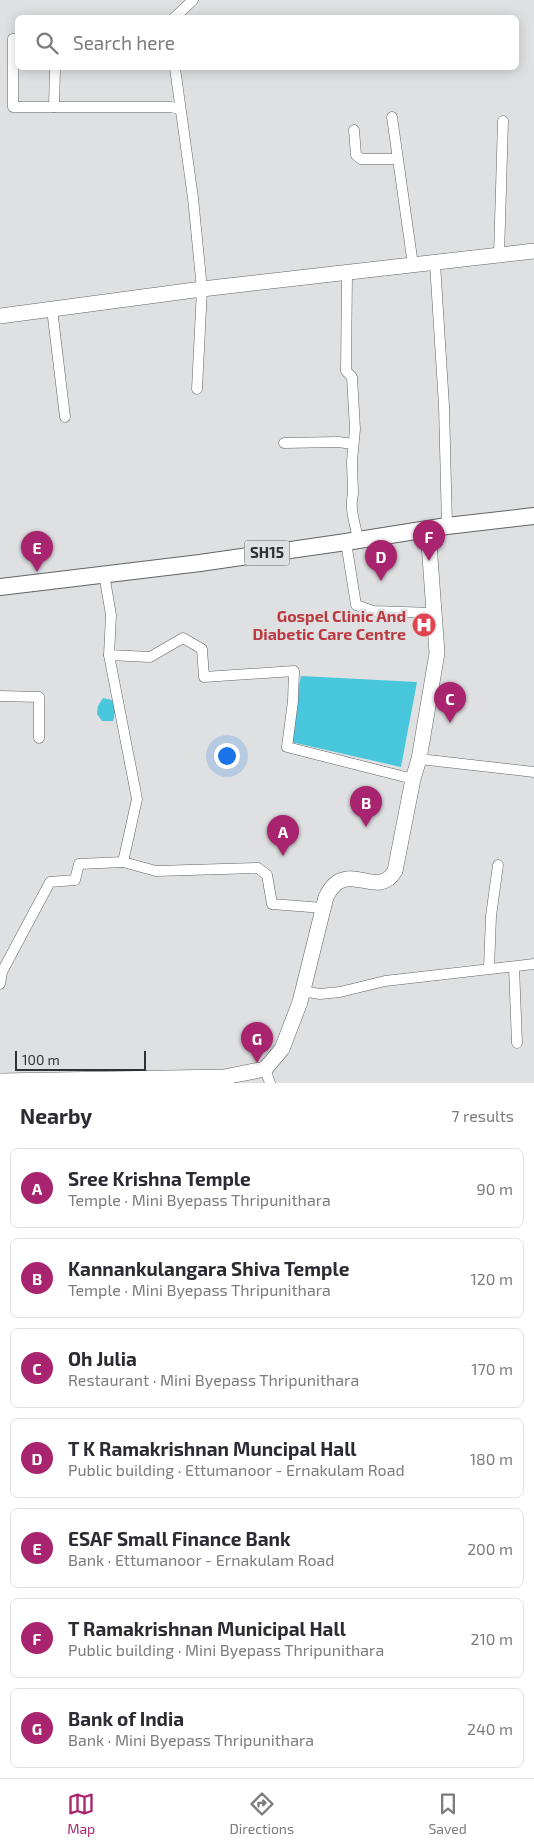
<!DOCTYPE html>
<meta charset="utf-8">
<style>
:root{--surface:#fff;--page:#f2f2f3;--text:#2b2b33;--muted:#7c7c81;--line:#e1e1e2;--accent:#a9246e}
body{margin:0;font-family:"Exo 2",sans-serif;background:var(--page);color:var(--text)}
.scale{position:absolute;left:15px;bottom:12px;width:131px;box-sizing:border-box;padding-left:5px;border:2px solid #303131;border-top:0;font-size:14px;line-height:18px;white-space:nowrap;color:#303131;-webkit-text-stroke:4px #dee0e1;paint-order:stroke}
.you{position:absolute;left:226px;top:755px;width:18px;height:18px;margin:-12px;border:4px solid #fff;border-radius:50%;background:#1a73e8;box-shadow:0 0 0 8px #1a73e833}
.badge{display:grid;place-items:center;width:32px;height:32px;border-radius:50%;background:var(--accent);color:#fff;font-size:16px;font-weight:700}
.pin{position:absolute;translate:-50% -41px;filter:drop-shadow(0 1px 2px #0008)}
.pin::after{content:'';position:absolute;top:26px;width:18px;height:15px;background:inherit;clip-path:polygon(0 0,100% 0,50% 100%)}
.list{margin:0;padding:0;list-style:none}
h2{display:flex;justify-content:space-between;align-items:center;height:65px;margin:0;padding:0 20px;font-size:21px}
h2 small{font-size:16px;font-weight:400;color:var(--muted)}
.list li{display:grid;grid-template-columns:32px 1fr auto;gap:15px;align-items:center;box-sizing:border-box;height:80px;margin:0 10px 10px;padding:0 10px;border:1px solid var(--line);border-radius:8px}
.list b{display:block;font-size:19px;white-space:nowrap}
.list p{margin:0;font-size:16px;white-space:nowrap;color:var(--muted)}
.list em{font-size:16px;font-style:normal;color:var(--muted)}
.icon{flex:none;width:28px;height:28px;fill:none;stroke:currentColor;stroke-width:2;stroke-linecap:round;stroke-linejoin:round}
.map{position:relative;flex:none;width:534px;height:1083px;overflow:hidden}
.search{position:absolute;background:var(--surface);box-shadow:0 2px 12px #0003;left:15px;right:15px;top:15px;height:55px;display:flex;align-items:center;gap:12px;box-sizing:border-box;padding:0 18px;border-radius:8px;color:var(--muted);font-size:19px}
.sheet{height:695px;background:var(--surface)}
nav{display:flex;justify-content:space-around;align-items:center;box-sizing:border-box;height:70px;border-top:1px solid var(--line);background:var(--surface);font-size:14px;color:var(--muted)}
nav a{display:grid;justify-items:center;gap:2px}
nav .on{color:var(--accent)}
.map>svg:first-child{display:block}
</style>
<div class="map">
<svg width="534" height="1083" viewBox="0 0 534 1083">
<rect width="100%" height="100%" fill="#dee0e1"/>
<!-- water -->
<g fill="#48c6dc">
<path d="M301 676 417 682 401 767 287 741Z"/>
<path d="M103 698 112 700 116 708 113 721H102L97 714 98 706Z"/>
</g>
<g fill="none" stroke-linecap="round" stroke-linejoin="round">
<defs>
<g id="street">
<path d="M174 18 193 0"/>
<path d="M18 38 13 39V107H171L180 109"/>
<path d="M175 68 193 198 202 289 197 389"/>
<path d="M54 107 55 68"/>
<path d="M392 117 413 265"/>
<path d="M354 130 356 155 361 159H397"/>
<path d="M499 255 503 121"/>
<path d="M435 263 444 406 447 526"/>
<path d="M347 273 346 371 352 377 355 429 352 461 353 494C349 510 356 525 358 541"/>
<path d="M52 309 65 417"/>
<path d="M284 443 338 442 353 444"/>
<path d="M346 542 356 605 373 611 433 613"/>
<path d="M104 574 111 615 109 655 150 657 183 638 202 649 204 677 294 671 293 701 287 747 413 779"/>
<path d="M0 696 39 697V738"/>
<path d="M419 759 534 772"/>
<path d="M123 862 156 871 258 868 267 875 272 904 323 908"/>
<path d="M514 967 517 1043"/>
<path d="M489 968 491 916 498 865"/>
<path d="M0 984 2 972 50 882 75 880 79 864 123 862 137 799 109 655"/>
<path d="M302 991 320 994 340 992 385 981 534 964"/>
<path d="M265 1069 270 1083"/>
</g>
<g id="secondary">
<path d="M0 316 202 289 534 251"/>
<path d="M0 1081 224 1077 265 1069 282 1049 300 1002 326 897C329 891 332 886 338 882 357 870 380 896 395 871L413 779 419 759 437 653 428 530"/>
</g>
<path id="primary" d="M0 587 200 563 346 542 447 526 534 516"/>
</defs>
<!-- street casing -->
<use href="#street" stroke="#626365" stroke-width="11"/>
<!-- secondary casing -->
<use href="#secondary" stroke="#626365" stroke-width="16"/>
<!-- primary casing -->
<use href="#primary" stroke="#626365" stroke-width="18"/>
<!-- street -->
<use href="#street" stroke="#fff" stroke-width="10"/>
<!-- secondary -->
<use href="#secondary" stroke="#fff" stroke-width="15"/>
<!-- primary -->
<use href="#primary" stroke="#fff" stroke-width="16"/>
</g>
<!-- icons -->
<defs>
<symbol id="hospital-disc" viewBox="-11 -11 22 22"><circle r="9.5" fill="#e0444e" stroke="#dee0e1"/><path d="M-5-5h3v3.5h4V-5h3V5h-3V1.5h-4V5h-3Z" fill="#fff"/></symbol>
</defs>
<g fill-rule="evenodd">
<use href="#hospital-disc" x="410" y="611" width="28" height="28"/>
</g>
<g text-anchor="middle" stroke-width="5" stroke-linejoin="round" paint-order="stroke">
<!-- shield labels -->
<rect fill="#dee0e1" stroke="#646666" stroke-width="1" x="244.5" y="540.5" width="45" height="25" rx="4"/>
<g font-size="15" font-weight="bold" fill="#303131">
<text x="267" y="558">SH15</text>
</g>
<!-- health labels -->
<g font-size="16" font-weight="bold" fill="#be3a42" stroke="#dee0e1" text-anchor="end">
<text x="406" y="622">Gospel Clinic And<tspan x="406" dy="18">Diabetic Care Centre</tspan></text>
</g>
</g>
</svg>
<div class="scale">100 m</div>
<div class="you"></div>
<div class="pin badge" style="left:283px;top:856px">A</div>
<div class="pin badge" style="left:366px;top:827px">B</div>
<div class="pin badge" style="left:450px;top:723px">C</div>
<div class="pin badge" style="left:381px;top:581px">D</div>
<div class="pin badge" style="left:37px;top:572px">E</div>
<div class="pin badge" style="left:429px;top:561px">F</div>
<div class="pin badge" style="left:257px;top:1063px">G</div>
<div class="search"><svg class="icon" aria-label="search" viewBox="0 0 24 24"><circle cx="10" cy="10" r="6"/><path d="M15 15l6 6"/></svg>Search here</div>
</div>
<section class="sheet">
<h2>Nearby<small>7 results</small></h2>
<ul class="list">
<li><span class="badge">A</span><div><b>Sree Krishna Temple</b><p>Temple · Mini Byepass Thripunithara</p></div><em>90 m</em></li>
<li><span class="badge">B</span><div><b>Kannankulangara Shiva Temple</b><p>Temple · Mini Byepass Thripunithara</p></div><em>120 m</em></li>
<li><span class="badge">C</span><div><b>Oh Julia</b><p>Restaurant · Mini Byepass Thripunithara</p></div><em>170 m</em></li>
<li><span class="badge">D</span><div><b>T K Ramakrishnan Muncipal Hall</b><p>Public building · Ettumanoor - Ernakulam Road</p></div><em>180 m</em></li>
<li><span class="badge">E</span><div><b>ESAF Small Finance Bank</b><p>Bank · Ettumanoor - Ernakulam Road</p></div><em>200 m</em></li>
<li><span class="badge">F</span><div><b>T Ramakrishnan Municipal Hall</b><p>Public building · Mini Byepass Thripunithara</p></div><em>210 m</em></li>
<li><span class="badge">G</span><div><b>Bank of India</b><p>Bank · Mini Byepass Thripunithara</p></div><em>240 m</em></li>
</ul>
</section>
<nav>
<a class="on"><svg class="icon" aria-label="map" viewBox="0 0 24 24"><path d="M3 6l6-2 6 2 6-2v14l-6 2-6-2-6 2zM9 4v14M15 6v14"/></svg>Map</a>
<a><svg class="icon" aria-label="directions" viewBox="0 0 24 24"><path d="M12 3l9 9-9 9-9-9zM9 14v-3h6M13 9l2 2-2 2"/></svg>Directions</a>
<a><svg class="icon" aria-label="saved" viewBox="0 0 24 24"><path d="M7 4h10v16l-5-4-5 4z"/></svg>Saved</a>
</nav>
